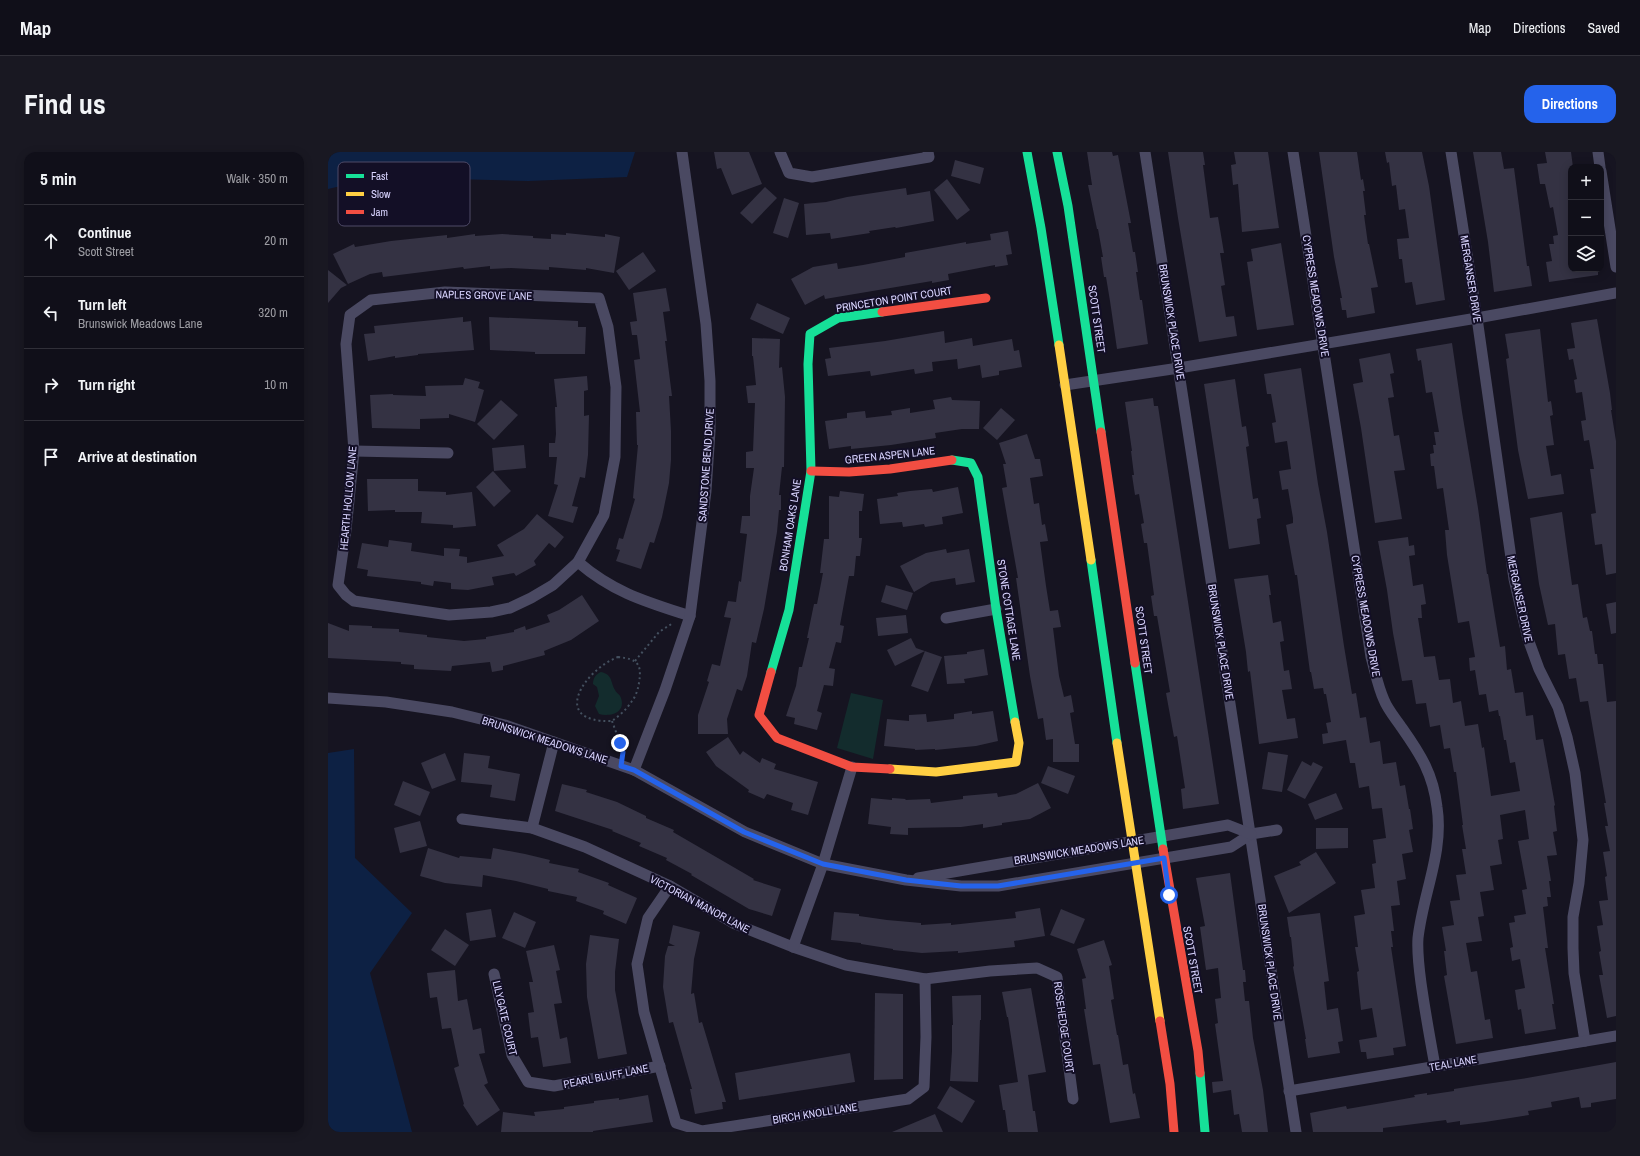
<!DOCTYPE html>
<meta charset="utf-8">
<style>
:root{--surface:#100f19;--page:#191822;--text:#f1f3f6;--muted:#9c9ca2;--line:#302f38;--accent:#2563eb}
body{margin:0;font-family:"Archivo Narrow",sans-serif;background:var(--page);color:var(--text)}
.controls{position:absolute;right:12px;top:12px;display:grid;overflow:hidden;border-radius:8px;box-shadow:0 2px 10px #0003}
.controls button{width:36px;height:36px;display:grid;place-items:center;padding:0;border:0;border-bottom:1px solid var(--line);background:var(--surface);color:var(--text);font:20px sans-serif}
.stop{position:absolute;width:12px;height:12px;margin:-9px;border:3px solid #2563eb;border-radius:50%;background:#fff}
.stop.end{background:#2563eb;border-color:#fff;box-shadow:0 1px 4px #0008}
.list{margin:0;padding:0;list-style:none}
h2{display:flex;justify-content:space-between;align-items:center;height:52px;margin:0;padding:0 16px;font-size:17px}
h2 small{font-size:13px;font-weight:400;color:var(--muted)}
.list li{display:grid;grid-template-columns:26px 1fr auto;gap:12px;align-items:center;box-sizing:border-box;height:72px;padding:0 16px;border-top:1px solid var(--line)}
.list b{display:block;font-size:15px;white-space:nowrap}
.list p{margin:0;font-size:13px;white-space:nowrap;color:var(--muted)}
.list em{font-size:13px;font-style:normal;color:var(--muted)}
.icon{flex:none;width:22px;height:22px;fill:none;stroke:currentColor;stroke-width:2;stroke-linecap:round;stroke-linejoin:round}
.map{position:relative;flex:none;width:1288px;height:980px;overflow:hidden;border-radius:12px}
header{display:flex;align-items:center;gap:24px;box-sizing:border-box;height:56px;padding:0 20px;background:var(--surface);border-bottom:1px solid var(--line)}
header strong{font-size:19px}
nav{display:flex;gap:22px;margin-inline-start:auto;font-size:14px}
.intro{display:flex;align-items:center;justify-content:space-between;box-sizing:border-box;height:96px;padding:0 24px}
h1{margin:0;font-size:28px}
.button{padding:10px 18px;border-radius:12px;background:var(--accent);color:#fff;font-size:14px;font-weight:700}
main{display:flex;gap:24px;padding:0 24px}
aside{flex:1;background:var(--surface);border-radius:12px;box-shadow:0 2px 10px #0003}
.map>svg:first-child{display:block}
</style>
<header>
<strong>Map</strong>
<nav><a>Map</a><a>Directions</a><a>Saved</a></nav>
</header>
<div class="intro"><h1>Find us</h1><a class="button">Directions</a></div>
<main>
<aside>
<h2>5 min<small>Walk · 350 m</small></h2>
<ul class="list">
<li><svg class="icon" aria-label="ahead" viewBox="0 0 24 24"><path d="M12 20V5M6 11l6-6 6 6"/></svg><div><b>Continue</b><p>Scott Street</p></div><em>20 m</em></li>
<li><svg class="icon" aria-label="left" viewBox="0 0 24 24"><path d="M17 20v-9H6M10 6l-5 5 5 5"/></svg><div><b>Turn left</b><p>Brunswick Meadows Lane</p></div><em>320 m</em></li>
<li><svg class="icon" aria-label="right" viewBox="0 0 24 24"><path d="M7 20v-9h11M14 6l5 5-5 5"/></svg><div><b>Turn right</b></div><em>10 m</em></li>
<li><svg class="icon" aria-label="arrive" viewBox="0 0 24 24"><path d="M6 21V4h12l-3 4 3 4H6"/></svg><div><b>Arrive at destination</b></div></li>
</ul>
</aside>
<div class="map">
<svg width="1288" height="980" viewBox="0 0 1288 980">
<rect width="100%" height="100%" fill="#161421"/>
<!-- green -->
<g fill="#132c2d">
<path d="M273 520C285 523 282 529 287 538 288 541 292 542 293 546 298 561 282 565 271 562L267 554 271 544 269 535 265 532C265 526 268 522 273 520Z"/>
<path d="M523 541 555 548 545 607 509 596Z"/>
</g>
<!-- water -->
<g fill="#0d2144">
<path d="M0 0H307L299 25 200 29 51 25 0 37Z"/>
<path d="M26 597 27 706 84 761 42 821 84 980H0V601Z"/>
</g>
<!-- building -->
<g fill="#343243">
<path d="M386 0H421L434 32 404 43 393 16 389 17Z"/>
<path d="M759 0H784L785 4 790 3 803 71H800L805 100H807L810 120H808L812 148H814L820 192 789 197 782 149 778 125H776L773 105H775L770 77H769L760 33H764Z"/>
<path d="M840 0H875L877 13H875L882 66 890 65 896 101H892L897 133 893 134 898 165 906 164 909 184 871 190 850 66Z"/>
<path d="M906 0H940L951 76 914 80 910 32 905 33 903 13 908 12Z"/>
<path d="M991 0H1029L1033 28 1035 27 1037 39H1035L1038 63H1036L1040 92H1041L1050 135 1043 136 1047 161 1019 166 1018 158H1014L1012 146H1014L1006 105Z"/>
<path d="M1057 0H1094L1101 34 1117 148 1088 153 1084 130 1077 131 1074 107H1071L1069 87 1081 86 1077 57 1071 58 1068 33 1064 34 1061 10 1059 11Z"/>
<path d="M1145 0H1173L1176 17 1186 16 1199 114H1201L1204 134 1166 140 1160 90Z"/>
<path d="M1217 0H1243L1245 15H1243V117H1270V123L1221 130 1218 110 1224 109 1221 92H1226L1225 84 1230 83 1225 55 1222 56 1217 32H1212L1209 12 1219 11Z"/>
<path d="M627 8 656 16 652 32 623 24Z"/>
<path d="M619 27 642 58 629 68 606 38Z"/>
<path d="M437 35 449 46 424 72 412 61Z"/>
<path d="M578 36 579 43 602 39 606 69 568 76 567 75 541 79 542 81 503 87 502 81 478 83 476 52 498 50 519 45Z"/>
<path d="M456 46 471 51 460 86 445 81Z"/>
<path d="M680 79 684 102 678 103 680 113 667 115V113L620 122 621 128 604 131V129L497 147 496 143 477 153 463 127 485 115 509 111 510 117 535 113 577 105V101L638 90V92L663 88 662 82Z"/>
<path d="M238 81 277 85V82L292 85 286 121 258 116V118L221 115V118L183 116 162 117V114L136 117 135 115 55 125 54 120 42 122 20 132 5 102 26 92 27 95 63 89 119 83V86L147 82V84L174 82 205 84V86L223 87V82L238 83Z"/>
<path d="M953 91 966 173 929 178 919 110 925 109 923 97Z"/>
<path d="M315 100 328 119 301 138 288 119Z"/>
<path d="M0 118 19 133 13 136 0 151Z"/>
<path d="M338 136 342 159 335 160 339 189H337L344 244H341L343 279V308L341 331 334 365 326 391 322 390 313 417 288 409 292 398 288 397 291 386 295 387 307 347 305 346 310 293H309L308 260H312L306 208 312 207 309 183H304L302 170 309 169 305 141Z"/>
<path d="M429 151 462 166 455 182 422 167Z"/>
<path d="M135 165V170L143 169 146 198 90 202V203L67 206V204L40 209 36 182 47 181 46 174Z"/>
<path d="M161 165 250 169V175H258L257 202H207V200L162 198Z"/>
<path d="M1269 167 1282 241 1284 258H1283L1288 289V421L1278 423 1274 392 1267 393 1263 362 1268 361 1262 317H1266L1261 288 1256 289 1253 269 1258 268 1254 240 1248 241 1246 228 1249 227 1245 207 1241 208 1239 197 1247 196 1243 171Z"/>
<path d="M1212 177 1220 250 1223 249 1225 263 1222 264 1226 293 1218 294 1223 324 1233 322 1236 342 1200 347 1190 298 1178 207 1181 206 1177 182Z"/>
<path d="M616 179 617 191 644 186 645 194 684 187 686 199 691 198 694 215 671 219V223L654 226 652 213 630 217 629 207 604 210 605 219 587 222 586 217 543 224 542 219 500 224 497 207 503 206 501 196 557 189Z"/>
<path d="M424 186 452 187 451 216 454 215 457 245 456 315H454L451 343H453V358H451L449 380 436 457 428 491 424 490 419 524 414 539 409 537 399 567 400 582H370V563L381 530 379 529 384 512 392 514 403 466 396 465 400 449 408 450 411 429 413 430 419 382 412 381 414 364H422V344L426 316H418V300L425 299 427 251H420L418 234 428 233 425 204H424Z"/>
<path d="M1124 191 1134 260 1150 356 1159 422H1160L1172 495 1177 494 1179 518 1183 517 1187 541 1195 540 1198 564 1205 563 1208 588 1215 587 1227 653 1226 654 1229 679 1225 680 1229 703 1219 704 1223 729H1221L1223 745H1219L1220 754 1215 755 1220 796H1217L1226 852H1224L1228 877 1197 882 1193 857 1190 858 1187 838 1197 836 1192 807 1184 809 1182 796 1185 795 1181 771 1187 770 1186 764 1198 762 1194 738 1199 737 1190 689 1201 687 1197 658 1172 663 1175 687 1170 688 1174 712 1162 714 1166 738 1152 740 1156 764 1150 765 1154 789 1138 791 1143 820 1149 819 1157 868 1162 867 1165 886 1128 892 1116 824 1119 823 1116 799H1118L1114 775 1126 773 1122 749 1132 748 1128 723 1138 722 1134 697H1138L1134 673H1135L1128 620H1126L1122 596 1116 597 1112 573 1102 575 1098 551 1088 552 1084 528 1074 529 1065 481 1059 438 1050 389 1080 385 1081 394 1086 393 1087 403 1081 404 1085 434 1095 432 1098 452 1093 453 1094 466H1090L1096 505 1107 504 1111 528 1122 527 1125 551 1133 549 1137 574 1150 572 1154 596 1156 595 1163 644 1192 639 1187 610 1182 611 1178 588H1176L1172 564H1171L1170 558 1161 560 1158 542 1151 543 1147 518 1142 519 1141 506 1147 505 1141 469 1130 471 1119 403 1117 378H1121L1115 336 1109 337 1106 314H1103L1102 302 1106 301 1105 293H1108L1106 280H1111L1104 240 1098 241 1093 208 1090 209 1088 197Z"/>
<path d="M1062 201 1066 221 1062 222 1066 245 1060 246 1066 284 1071 283 1077 318 1066 319 1074 367 1047 371 1033 276 1025 232 1035 230 1031 207Z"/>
<path d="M973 216 990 332 999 380 1016 494 1024 542 1028 541 1032 566 1038 565 1042 591 1052 589 1055 612 1068 610 1072 634 1077 633 1081 657H1082L1085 677 1081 678 1085 700 1074 702 1078 727 1069 729 1072 753 1063 754 1066 779H1063L1065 795H1063L1078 894 1065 896 1066 903 1039 907 1038 900H1033L1031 888 1049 885 1044 856 1033 858 1029 820 1031 819 1027 795H1030L1026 764 1037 762 1033 738 1047 736 1044 712 1048 711 1045 688 1058 686 1054 656 1044 657 1041 634 1031 636 1027 611H1022L1018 588 995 592 994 582 1000 581 998 571 1003 570 998 542H996L995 536 986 537 983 520H982L969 423H967L958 373 965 371V366L960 337 954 338 951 319 963 317 959 289 947 291 944 271 948 270 943 242H939L936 222Z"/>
<path d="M259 224 260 238 256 239V264L261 263 260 303 257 326 252 325 244 354 250 355 245 371 220 364 230 333 226 332 229 305H221V291H227L228 282 227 255H229L226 227Z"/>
<path d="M137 226 152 230 150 236 156 238 147 270 121 262V266L92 267V277L44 276 42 243 65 242V243L98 244 97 234 135 233Z"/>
<path d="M907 227 914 275 918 274 921 294 918 295 925 347 930 346 933 366 929 367 932 392 901 397 876 232Z"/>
<path d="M623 245 624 248 652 249 651 277H634L607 281 608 286 563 293 523 297V294L501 297 497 269 519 266V261L537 259 538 266 564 263 563 259 582 256V261L607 257 605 248Z"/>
<path d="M825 246 826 254H830L891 652 855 657 853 637 857 636 849 584 846 585 838 541 842 540 829 464H826L823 444 826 443 819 391H816L813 372 816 371 811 342 807 343 804 323H806L803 299H804L797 250Z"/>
<path d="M173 248 190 263 166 288 149 272Z"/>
<path d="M673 256 687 268 669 288 655 276Z"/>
<path d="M699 282 707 307H712L715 324 702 326 706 352 711 351 714 373 717 372 720 389 712 390 718 434 722 459 730 458 733 475 725 476 731 524 736 545 743 543 746 560 742 561 747 592H751V610H725V587L718 588 715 566 710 567 702 524 688 426H690L674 336 679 335 675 312H678L671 291Z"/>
<path d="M196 293 198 316 166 319 164 296Z"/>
<path d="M165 319 183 339 166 355 148 335Z"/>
<path d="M39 327H90V339L118 340V343L144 340 148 374 125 376V373L93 371 94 360H67V358L40 359Z"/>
<path d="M630 335 635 361 614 365 615 372 597 375 596 372 575 375 574 370 552 372 549 347 570 344 569 341 582 339 604 337 605 340Z"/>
<path d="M512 339 536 342 534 359H531V386H534L532 404H528L526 424H521L512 473 516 474 513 491 508 490 501 516 507 517 505 534 496 533 489 559 494 561 489 578 466 572 467 566 458 564 468 534 471 515H474L481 486H479L486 452H489L495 421H492L496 387H501V344L511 345Z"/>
<path d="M1234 360 1244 433 1250 432 1255 466 1259 465 1262 479H1264L1267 502H1269L1270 512H1275L1279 550 1288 549V864L1279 866 1271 823H1275L1271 800 1273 799 1269 774 1275 773 1271 749 1280 748 1277 725 1279 724 1275 700 1282 699 1277 674H1280L1276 651H1278L1260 549 1252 550 1248 526 1241 527 1237 502 1230 503 1227 472 1220 473 1211 432 1202 366Z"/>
<path d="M209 362 236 385 227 396 221 391 206 409 208 413 188 424 186 421 164 425 166 433 140 438 123 437V431L106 429 105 434 93 432V430L39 424 40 418 29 416 34 391 60 395 61 388 84 391 83 399 116 404V396L132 397 131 404 139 405V411L176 404 169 393 196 377Z"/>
<path d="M618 397 619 401 641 397 647 430 628 433 627 426 603 430 586 440 572 414 598 401Z"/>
<path d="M940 423 943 443H941L945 471 953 469 956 489 952 490 956 519 961 518 964 537 954 538 959 567 967 566 970 586 931 592 922 519 920 520 918 500 906 427Z"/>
<path d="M558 433 585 441 579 458 553 450Z"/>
<path d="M254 443 271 469 243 488 216 499 217 503 175 514V518L164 520 162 510 124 514 123 519 86 517V513L73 512V510L0 506V471L21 479V473L44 474V476L71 477V480L99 483V485L136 489 158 487V485L186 480V478L197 474 198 478 222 470 219 463 231 458Z"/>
<path d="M1288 450V481L1283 482 1278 452Z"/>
<path d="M578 463 580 481 550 484 548 466Z"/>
<path d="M583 486 588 496 614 505 600 540 583 534 597 499 567 514 559 498Z"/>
<path d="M656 497 660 523 636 527 637 531 619 532 616 504 639 502V500Z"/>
<path d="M644 559V562L665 559 670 589 648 594 607 598V597L587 598V597L556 594 559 567 581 569V563L598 562 599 570 626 567V562Z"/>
<path d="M400 585 412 603 415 599 432 611 434 606 448 612 446 617 490 630 480 663 463 658 465 651 439 642 436 647 420 640 421 638 388 614 378 600Z"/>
<path d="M940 600 960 603 954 640 934 637Z"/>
<path d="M117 601 128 628 104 637 93 611Z"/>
<path d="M136 601 162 604 160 616 192 622 187 649 162 645 164 633 133 630Z"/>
<path d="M974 609 983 614 985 610 995 615 977 647 959 638Z"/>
<path d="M720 614 747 624 740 642 713 631Z"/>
<path d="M75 629 102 640 92 664 66 653Z"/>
<path d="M710 631 723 656 702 667 674 671V673L655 676V672L633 675 580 676V683L562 682 563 675 540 672 543 646 564 648V646L578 647 577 648 602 647 603 651 635 647V644L669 641 670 645 688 642Z"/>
<path d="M234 632 259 638 258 640 289 650 318 664V666L346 678 345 680 426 727 425 728 453 737 444 764 421 757 363 723 364 722 338 708 339 706 311 694 313 691 284 679 285 678 227 659Z"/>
<path d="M1008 641 1015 657 987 668 980 652Z"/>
<path d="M92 669 99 694 72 701 66 676Z"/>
<path d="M988 676H1020V696L988 697Z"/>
<path d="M100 696 131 706 132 704 163 707 165 696 197 702 222 708 221 711 251 717 250 720 281 731 280 733 309 746 298 772 275 762 276 759 248 749 249 745 220 739V737L188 729 155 723 154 735 117 731 92 724Z"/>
<path d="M988 700 1008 731 961 761 946 724 973 713 971 710Z"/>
<path d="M902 721 915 818H917L918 830H915L917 849H921L925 886 935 938 940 980H914L911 962 906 963 903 938 885 941 884 930 895 929 887 872 890 871 887 847 893 846 890 816 878 818 872 775 877 774 868 726Z"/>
<path d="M712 756 717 784 686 789 687 795 630 801V799L594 801 565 798V797L533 792V791L503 788 506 760 531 762V764L559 768 593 771V773L623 771V773L688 766 687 760Z"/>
<path d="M163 757 168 785 142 789 138 761Z"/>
<path d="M733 757 757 767 746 792 722 783Z"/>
<path d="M186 760 208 770 197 796 174 786Z"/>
<path d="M992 761 1001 829 996 830 999 858 1010 856 1015 889 1010 890 1012 901 980 906 977 887H978L965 815 966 814 963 785H962L959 765Z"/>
<path d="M345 773 372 780 366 807 363 842 366 841 371 871 374 870 398 950H394L395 957 367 962 362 937H364L345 870 341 871 335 835 337 804 340 794H347L341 791Z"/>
<path d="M117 777 141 793 127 814 103 798Z"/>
<path d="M262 783 291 787 287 820V838L299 902 270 907 259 845 258 812Z"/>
<path d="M776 788 784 813 781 814 786 847 783 848 789 883H790L795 913 800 912 805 942 807 941 812 966 782 971 772 912 765 913 756 857H758L754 827 758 826 749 797Z"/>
<path d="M226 793 232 818 228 819 234 851 226 852 232 887 239 885 243 911 215 915 210 885 203 886 200 861 206 860 201 830H205L198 799Z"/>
<path d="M127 818 130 849 139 847 145 878 153 876 157 901 151 902 160 931 156 933 172 958 149 974 135 953 136 952 126 916 131 914 123 876 114 877 109 845 102 846 99 821Z"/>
<path d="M703 836 718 920 700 923 705 959H707L710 980H680L677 958H675L671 933 690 930 680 865H679L674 840Z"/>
<path d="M547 841 575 842V927L546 928Z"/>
<path d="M653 843V868H652L650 930 622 929 624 899V873H625L624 844Z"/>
<path d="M522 901 527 930 411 948 407 921Z"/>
<path d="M1288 910V947L1263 951V955L1253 956 1251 945 1223 950 1224 955 1200 959 1201 963 1157 970 1132 973V969L1119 971 1118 968 1055 976V980H985L982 961 1018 954 1019 957 1054 951 1087 945 1086 943 1099 941V943L1126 939V937L1151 933 1199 926Z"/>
<path d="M622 934 647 949 634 971 609 956Z"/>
<path d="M320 943 325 970 265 979V980H173L175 960 207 964 206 960 236 957V955L266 951V949L291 946V948Z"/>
<path d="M607 962 615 980H564Z"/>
</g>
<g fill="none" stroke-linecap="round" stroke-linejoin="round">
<!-- path -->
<g stroke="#44505f" stroke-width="2" stroke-dasharray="2 3" stroke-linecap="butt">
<path d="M290 505C310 507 314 512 311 531 310 537 308 544 304 549 299 557 291 564 284 569 221 571 256 518 290 505Z"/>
<path d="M307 509 331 480 345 471"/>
<path d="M284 569 292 591 295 603"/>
</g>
<!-- street -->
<g stroke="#4a4962" stroke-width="11">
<path d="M452 0 461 21 484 25 601 5 600 0"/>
<path d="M817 0 968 980"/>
<path d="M965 0 1043 505C1047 519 1050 535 1056 548 1060 558 1068 567 1074 576 1093 603 1105 622 1109 655 1116 700 1095 741 1090 786 1089 800 1091 816 1093 831 1097 859 1102 887 1107 914"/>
<path d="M1123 0 1149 166 1186 427 1200 487 1211 517 1230 555 1239 585 1247 621 1255 688 1251 731 1245 765V796L1246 821 1257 889"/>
<path d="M1270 0 1272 15"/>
<path d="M1273 19 1288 115"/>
<path d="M117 140 271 146 280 175 288 235 287 305 276 363 250 410 225 433 203 446 182 456 163 460 121 463 26 449 18 443 10 433 18 378 26 299 18 192 22 163 43 148Z"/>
<path d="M737 233 851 216 1149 166 1288 141"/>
<path d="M26 299 120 301"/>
<path d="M250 410C286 441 319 450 362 464"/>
<path d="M618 466 668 457"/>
<path d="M0 546 58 550 124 560 177 573 306 618 417 680 495 712 578 728 633 734H670L903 695 923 682 949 678"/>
<path d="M306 618 337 538 362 464 378 339 382 279V229L378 172 354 0"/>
<path d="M134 667 204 676 257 695 342 734 407 772 465 795 518 813 597 827 662 819 709 816 729 825 745 947"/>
<path d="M204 676 226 590"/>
<path d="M590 726 900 673 923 682"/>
<path d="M342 734 320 766 309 812 316 860 348 971 374 979 580 947 596 935 598 885 597 827"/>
<path d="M465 795 495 712 524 615"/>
<path d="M166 822 184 903 200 930 226 934 332 914"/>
<path d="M961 939 1288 884"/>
</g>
<!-- fast -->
<g stroke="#16e098" stroke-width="9">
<path d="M699 0 713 76 731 193"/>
<path d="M729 0 740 54 773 280"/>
<path d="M624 308 643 311 650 325 668 457 687 570"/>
<path d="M763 408 789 591"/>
<path d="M807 511 835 697"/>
<path d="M443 520 461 458 483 319 480 212 482 182 510 166 554 160"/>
<path d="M872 921 877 980"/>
</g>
<!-- slow -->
<g stroke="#ffcf43" stroke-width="9">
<path d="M731 193 763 408"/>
<path d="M789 591 832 869"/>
<path d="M562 617 608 620 688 610 691 591 687 570"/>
</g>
<!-- jam -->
<g stroke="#f24e42" stroke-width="9">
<path d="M554 160 658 146"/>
<path d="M773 280 807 511"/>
<path d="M483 319 521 320 562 317 624 308"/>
<path d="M443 520 431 563 449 586 524 615 562 617"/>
<path d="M835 697 870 899 872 921"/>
<path d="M832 869 842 932 846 980"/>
</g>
</g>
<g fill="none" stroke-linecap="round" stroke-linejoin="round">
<!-- route -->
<path stroke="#2563eb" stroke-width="5" d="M292 591 295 600 293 614 306 618 416 680 495 712 578 728 633 734H670L836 706 841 743"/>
</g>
<g text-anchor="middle" stroke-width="4" stroke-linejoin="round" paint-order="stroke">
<!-- street labels -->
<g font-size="11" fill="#d9d4ff" stroke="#130f26">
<text transform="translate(1143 127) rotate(81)" y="4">MERGANSER DRIVE</text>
<text transform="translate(156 143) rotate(1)" y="4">NAPLES GROVE LANE</text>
<text transform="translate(988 144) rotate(81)" y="4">CYPRESS MEADOWS DRIVE</text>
<text transform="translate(566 147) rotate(-9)" y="4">PRINCETON POINT COURT</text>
<text transform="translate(769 167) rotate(82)" y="4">SCOTT STREET</text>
<text transform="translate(844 170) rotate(81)" y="4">BRUNSWICK PLACE DRIVE</text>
<text transform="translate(562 303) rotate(-6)" y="4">GREEN ASPEN LANE</text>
<text transform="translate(378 313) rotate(-86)" y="4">SANDSTONE BEND DRIVE</text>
<text transform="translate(20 346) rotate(-85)" y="4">HEARTH HOLLOW LANE</text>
<text transform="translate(462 373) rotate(-81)" y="4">BONHAM OAKS LANE</text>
<text transform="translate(1192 447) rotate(78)" y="4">MERGANSER DRIVE</text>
<text transform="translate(681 458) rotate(81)" y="4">STONE COTTAGE LANE</text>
<text transform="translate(1038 464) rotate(80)" y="4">CYPRESS MEADOWS DRIVE</text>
<text transform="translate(816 488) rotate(82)" y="4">SCOTT STREET</text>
<text transform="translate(893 490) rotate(81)" y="4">BRUNSWICK PLACE DRIVE</text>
<text transform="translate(217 588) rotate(18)" y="4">BRUNSWICK MEADOWS LANE</text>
<text transform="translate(751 698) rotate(-9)" y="4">BRUNSWICK MEADOWS LANE</text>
<text transform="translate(372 752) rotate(28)" y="4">VICTORIAN MANOR LANE</text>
<text transform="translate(865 808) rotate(80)" y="4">SCOTT STREET</text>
<text transform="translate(942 810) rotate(82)" y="4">BRUNSWICK PLACE DRIVE</text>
<text transform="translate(177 866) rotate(77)" y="4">LILYGATE COURT</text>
<text transform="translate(736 875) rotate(82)" y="4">ROSEHEDGE COURT</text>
<text transform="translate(1125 911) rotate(-10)" y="4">TEAL LANE</text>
<text transform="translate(278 924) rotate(-11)" y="4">PEARL BLUFF LANE</text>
<text transform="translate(487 961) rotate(-9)" y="4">BIRCH KNOLL LANE</text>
</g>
</g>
<!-- legend -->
<rect x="10" y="10" width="132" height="64" rx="6" fill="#130f26" stroke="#4e4a67" stroke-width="1"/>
<rect x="18" y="22" width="18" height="4" fill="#16e098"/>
<rect x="18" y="40" width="18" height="4" fill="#ffcf43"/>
<rect x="18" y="58" width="18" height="4" fill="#f24e42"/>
<g font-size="11" fill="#d9d4ff">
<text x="43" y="28">Fast</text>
<text x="43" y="46">Slow</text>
<text x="43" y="64">Jam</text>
</g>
</svg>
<div class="controls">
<button>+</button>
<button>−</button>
<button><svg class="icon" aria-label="layers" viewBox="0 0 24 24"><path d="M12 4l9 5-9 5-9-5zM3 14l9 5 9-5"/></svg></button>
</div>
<div class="stop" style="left:841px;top:743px"></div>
<div class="stop end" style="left:292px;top:591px"></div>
</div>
</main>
